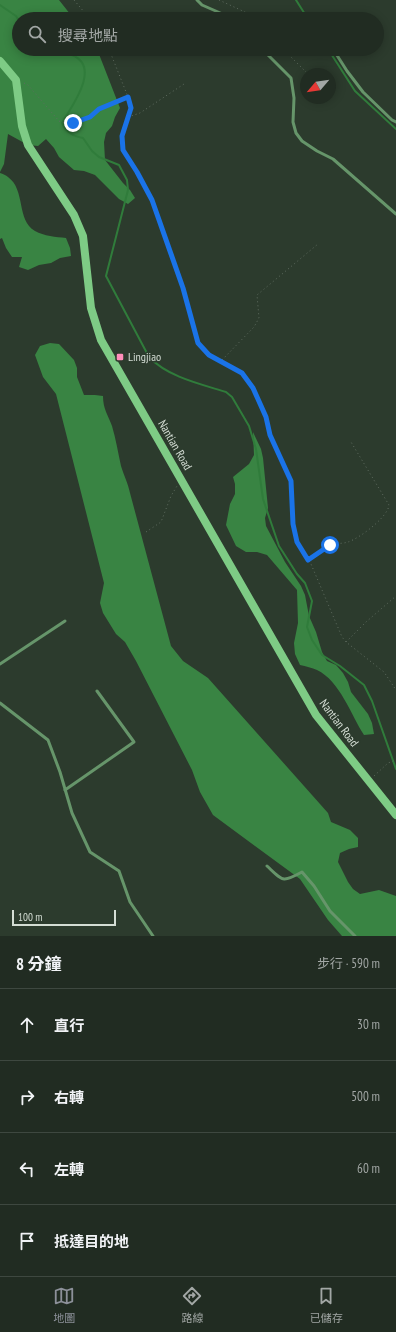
<!DOCTYPE html>
<html lang="zh-TW">
<meta charset="utf-8">
<style>
:root{--surface:#212c22;--page:#2d382f;--text:#f1f3f6;--muted:#a2a7a5;--line:#3e4840;--accent:#8c9099}
body{margin:0;font-family:"PT Sans Narrow","Noto Sans TC",sans-serif;background:var(--page);color:var(--text)}
.compass{position:absolute;left:300px;top:68px;width:36px;height:36px;border-radius:50%;background:var(--surface);box-shadow:0 2px 10px #0003;rotate:241deg}
.scale{position:absolute;left:12px;bottom:10px;width:104px;box-sizing:border-box;padding-left:4px;border:2px solid #d4ddd4;border-top:0;font-size:11px;line-height:14px;white-space:nowrap;color:#d4ddd4;-webkit-text-stroke:3px #2c3b2d;paint-order:stroke}
.stop{position:absolute;width:12px;height:12px;margin:-9px;border:3px solid #1a73e8;border-radius:50%;background:#fff}
.stop.end{background:#1a73e8;border-color:#fff;box-shadow:0 1px 4px #0008}
.list{margin:0;padding:0;list-style:none}
h2{display:flex;justify-content:space-between;align-items:center;height:52px;margin:0;padding:0 16px;font-size:17px}
h2 small{font-size:13px;font-weight:400;color:var(--muted)}
.list li{display:grid;grid-template-columns:26px 1fr auto;gap:12px;align-items:center;box-sizing:border-box;height:72px;padding:0 16px;border-top:1px solid var(--line)}
.list b{display:block;font-size:15px;white-space:nowrap}
.list em{font-size:13px;font-style:normal;color:var(--muted)}
.icon{flex:none;width:22px;height:22px;fill:none;stroke:currentColor;stroke-width:2;stroke-linecap:round;stroke-linejoin:round}
.map{position:relative;flex:none;width:396px;height:936px;overflow:hidden}
.search{position:absolute;background:var(--surface);box-shadow:0 2px 10px #0003;left:12px;right:12px;top:12px;height:44px;display:flex;align-items:center;gap:10px;box-sizing:border-box;padding:0 14px;border-radius:22px;color:var(--muted);font-size:15px}
.sheet{height:340px;background:var(--surface)}
nav{display:flex;justify-content:space-around;align-items:center;box-sizing:border-box;height:56px;border-top:1px solid var(--line);background:var(--surface);font-size:11px;color:var(--muted)}
nav a{display:grid;justify-items:center;gap:2px}
nav .on{color:var(--accent)}
.map>svg:first-child{display:block}
</style>
<div class="map">
<svg width="396" height="936" viewBox="0 0 396 936">
<rect width="100%" height="100%" fill="#2c3b2d"/>
<!-- forest -->
<g fill="#398443">
<path d="M0 0H59L74 19H19V49H97L120 108 115 117 112 126 106 133 104 142 105 160 123 183 130 190 135 198 128 204 119 199 95 175 84 171 74 170 59 157 54 148 46 139 38 146 28 145 8 134 4 164 0 172Z"/>
<path d="M0 173C3 174 6 175 8 177 26 190 16 220 35 231 44 236 56 237 66 238L70 248 71 256 60 258 51 263 39 265 28 270 19 267 22 257H12L6 248 2 238 0 239Z"/>
<path d="M50 343 59 344 74 360 77 368V377L84 395H95L103 396C103 409 108 415 112 426 116 439 118 453 121 466 124 476 128 483 130 493L171 646 183 661 208 678 328 813 331 822 350 830 358 838V847L349 849 340 853 338 862 348 882 353 889 360 894 379 890 396 896V936H342L328 920 300 879 213 815 200 792 192 770 136 661 125 642 116 634 103 613 100 603 104 583 56 394 43 377 35 355 40 346Z"/>
<path d="M253 432 261 449 263 458 268 508 265 518 266 526 285 562 301 586 305 595 309 616 316 632 322 652 327 661 336 665 343 673 348 682 351 692 368 714 372 723 374 734 364 735C351 715 340 681 317 670 312 668 306 666 300 665L295 654 294 643 298 623 297 590 267 555 257 552H246L236 546 226 525 230 504 235 494V484L233 477 249 464 254 455Z"/>
</g>
<g fill="none" stroke-linecap="round" stroke-linejoin="round">
<!-- stream -->
<g stroke="#307c3b" stroke-width="2">
<path d="M296 0 308 19"/>
<path d="M0 5 16 16 19 21"/>
<path d="M48 49C55 51 65 52 72 55 102 67 71 107 62 123 67 133 73 136 83 138L92 151 99 157 119 165 127 180 128 190 106 276 149 357C168 377 200 384 226 392L232 397 249 426 256 449 263 499 279 546 297 574 305 583 312 601 307 627 312 640 322 655 340 666 364 685 372 701 396 769"/>
<path d="M328 49 355 91 396 129"/>
</g>
<!-- path -->
<g stroke="#606d61" stroke-width="1" stroke-dasharray="1 3" stroke-linecap="butt">
<path d="M74 0 90 19"/>
<path d="M219 0 247 13 253 19"/>
<path d="M109 49 128 97 131 108 122 136 123 150 137 172 152 200 183 288 198 343 209 355 242 373 253 388 266 417 270 435 291 481 293 523 297 543 311 564 342 637 346 642 384 672 396 690"/>
<path d="M283 49 306 72"/>
<path d="M24 83 28 85 59 121C74 128 86 118 98 110 107 104 118 101 127 97"/>
<path d="M128 117 140 113 184 84"/>
<path d="M222 360 254 327 259 318 257 295 318 244"/>
<path d="M146 532 161 522 171 496 177 486"/>
<path d="M309 559C315 555 322 549 330 545 335 543 342 544 348 542 360 538 388 517 389 505L351 442"/>
<path d="M346 642 366 622 396 596"/>
<path d="M374 776 388 763 396 760"/>
</g>
<!-- lane -->
<g stroke="#66956a" stroke-width="3">
<path d="M197 0 202 5 234 19"/>
<path d="M262 49 291 78 294 98 293 122 296 133 302 141 317 151 333 159 396 214"/>
<path d="M333 49 347 71 363 92 392 120 396 122"/>
<path d="M0 664 65 621"/>
<path d="M0 703 48 740 60 772 72 813 90 852 119 871 130 902 153 936"/>
<path d="M65 790 134 742 97 691"/>
<path d="M267 866C283 881 282 883 302 872L314 886 330 911 355 936"/>
</g>
<!-- secondary -->
<path stroke="#7ecb85" stroke-width="8" d="M0 61 16 80 22 126 28 145 74 215 83 236 91 308 101 340 316 715 396 815"/>
</g>
<g fill="none" stroke-linecap="round" stroke-linejoin="round">
<!-- route -->
<path stroke="#1a73e8" stroke-width="5" d="M73 123 90 117 99 109 128 97 131 108 122 136 123 150 137 172 152 200 183 288 198 343 209 355 242 373 253 388 266 417 270 435 291 481 293 524 297 542 308 560 330 545"/>
</g>
<!-- markers -->
<rect fill="#ff8eba" stroke="#2c3b2d" stroke-width="1.5" x="116" y="353" width="8" height="8" rx="2"/>
<g text-anchor="middle" stroke-width="3" stroke-linejoin="round" paint-order="stroke">
<!-- poi labels -->
<g font-size="12" fill="#d4ddd4" stroke="#2c3b2d" text-anchor="start">
<text x="128" y="361">Lingjiao</text>
</g>
<!-- street labels -->
<g font-size="12" fill="#d4ddd4" stroke="#2c3b2d">
<text transform="translate(175 445) rotate(60)" y="4">Nantian Road</text>
<text transform="translate(339 723) rotate(53)" y="4">Nantian Road</text>
</g>
</g>
</svg>
<svg class="compass" viewBox="-18 -18 36 36"><path d="M0-13l5 13h-10z" fill="#e53935"/><path d="M0 13l5-13h-10z" fill="#a2a7a5"/></svg>
<div class="scale">100 m</div>
<div class="stop" style="left:330px;top:545px"></div>
<div class="stop end" style="left:73px;top:123px"></div>
<div class="search"><svg class="icon" aria-label="search" viewBox="0 0 24 24"><circle cx="10" cy="10" r="6"/><path d="M15 15l6 6"/></svg>搜尋地點</div>
</div>
<section class="sheet">
<h2>8 分鐘<small>步行 · 590 m</small></h2>
<ul class="list">
<li><svg class="icon" aria-label="ahead" viewBox="0 0 24 24"><path d="M12 20V5M6 11l6-6 6 6"/></svg><div><b>直行</b></div><em>30 m</em></li>
<li><svg class="icon" aria-label="right" viewBox="0 0 24 24"><path d="M7 20v-9h11M14 6l5 5-5 5"/></svg><div><b>右轉</b></div><em>500 m</em></li>
<li><svg class="icon" aria-label="left" viewBox="0 0 24 24"><path d="M17 20v-9H6M10 6l-5 5 5 5"/></svg><div><b>左轉</b></div><em>60 m</em></li>
<li><svg class="icon" aria-label="arrive" viewBox="0 0 24 24"><path d="M6 21V4h12l-3 4 3 4H6"/></svg><div><b>抵達目的地</b></div></li>
</ul>
</section>
<nav>
<a class="on"><svg class="icon" aria-label="map" viewBox="0 0 24 24"><path d="M3 6l6-2 6 2 6-2v14l-6 2-6-2-6 2zM9 4v14M15 6v14"/></svg>地圖</a>
<a><svg class="icon" aria-label="directions" viewBox="0 0 24 24"><path d="M12 3l9 9-9 9-9-9zM9 14v-3h6M13 9l2 2-2 2"/></svg>路線</a>
<a><svg class="icon" aria-label="saved" viewBox="0 0 24 24"><path d="M7 4h10v16l-5-4-5 4z"/></svg>已儲存</a>
</nav>
